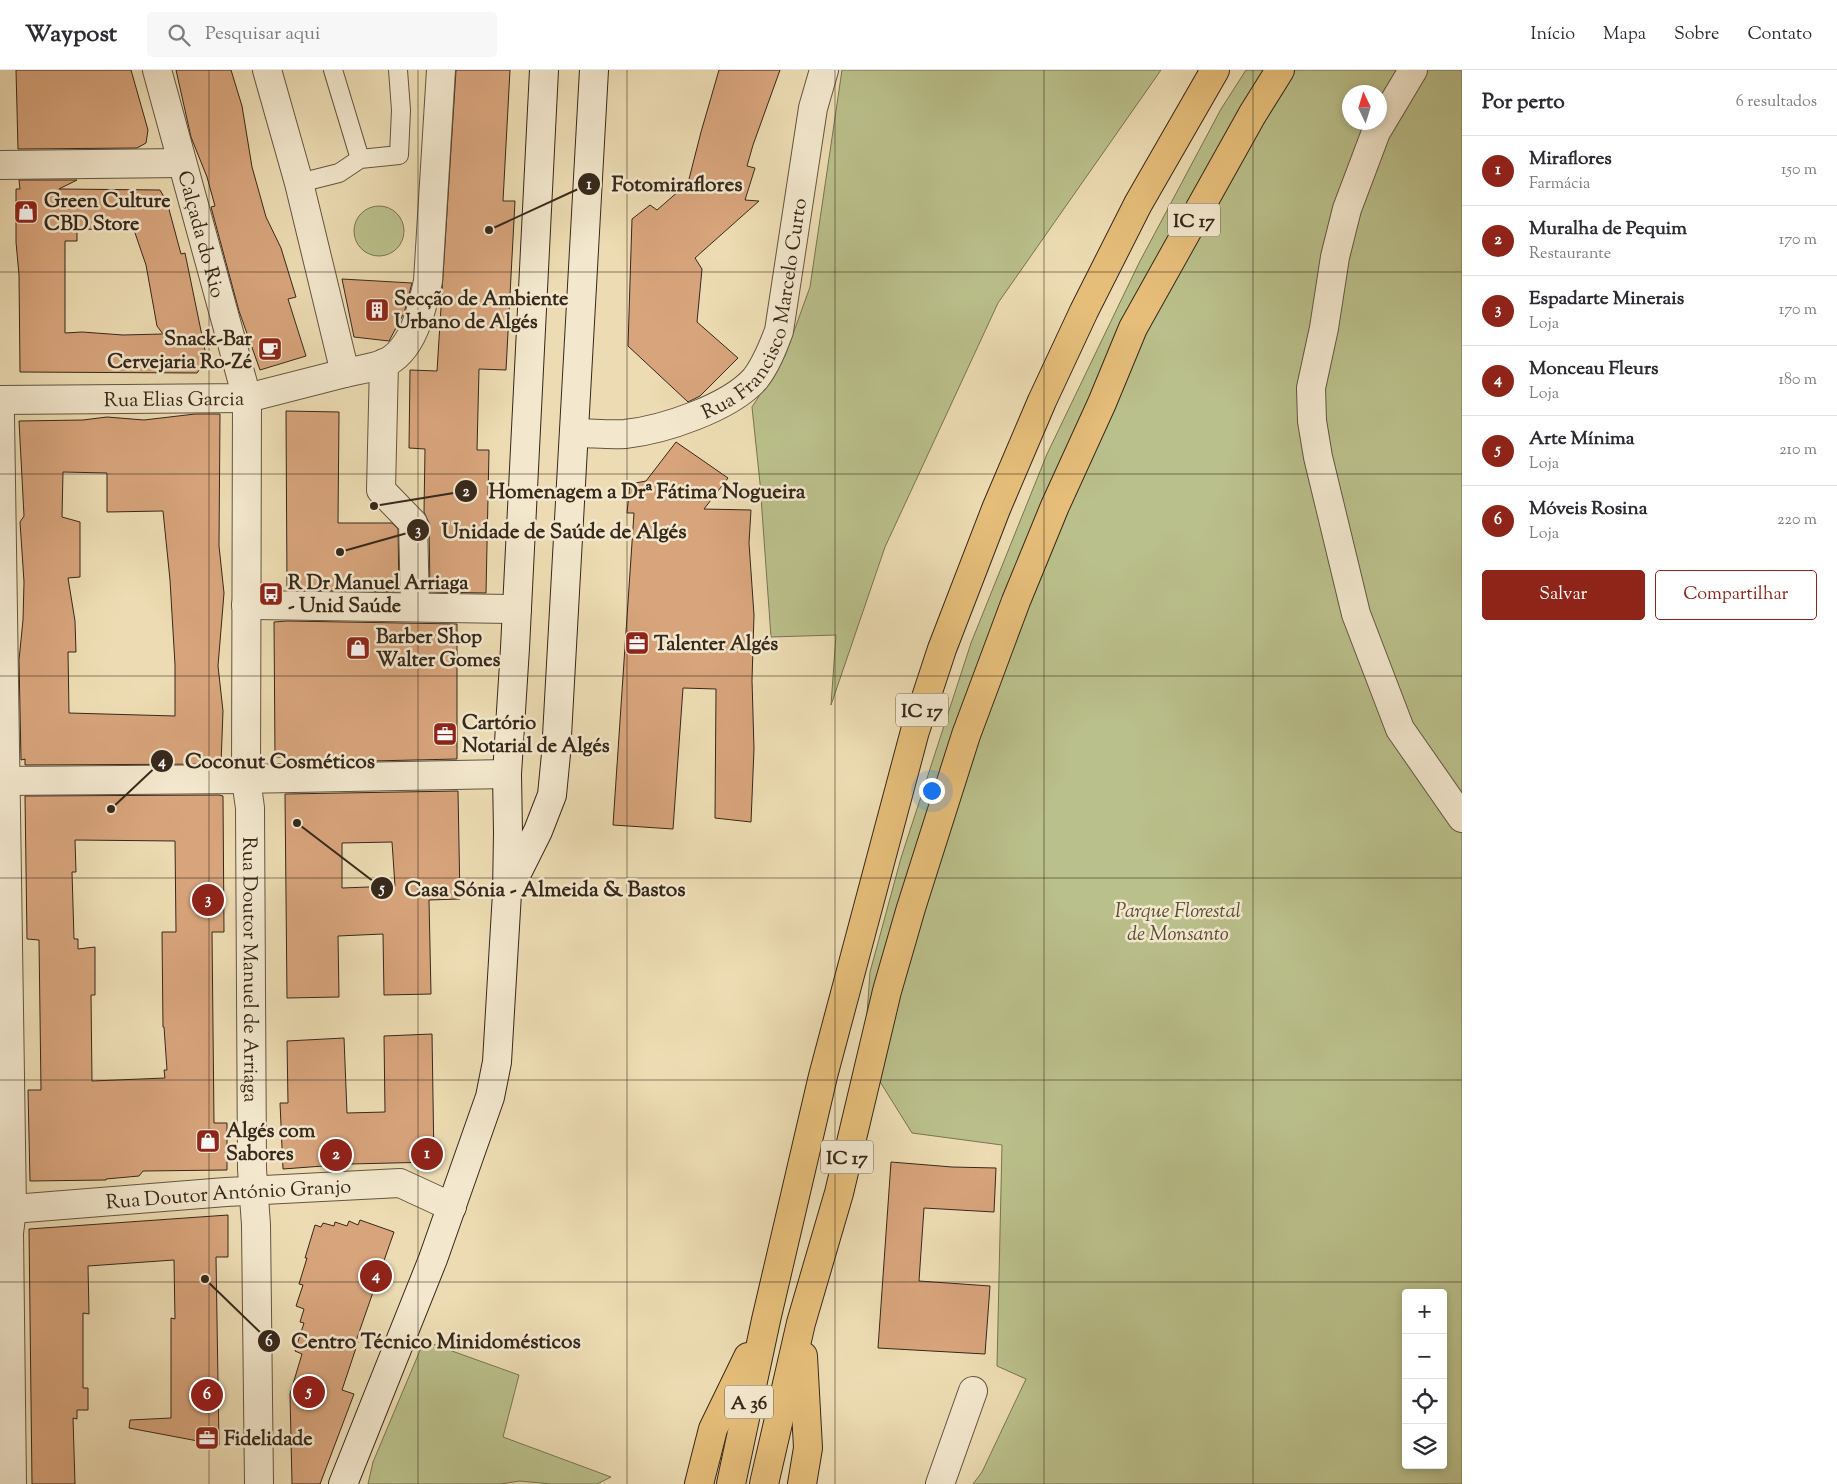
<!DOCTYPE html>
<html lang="pt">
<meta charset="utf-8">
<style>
:root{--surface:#fff;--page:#f7f7f7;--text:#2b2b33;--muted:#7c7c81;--line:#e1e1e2;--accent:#8f2418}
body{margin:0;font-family:"Sorts Mill Goudy",serif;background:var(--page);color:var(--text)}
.controls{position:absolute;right:15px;bottom:15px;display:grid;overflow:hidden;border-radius:5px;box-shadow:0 2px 8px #0003}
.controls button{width:45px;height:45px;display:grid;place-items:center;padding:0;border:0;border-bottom:1px solid var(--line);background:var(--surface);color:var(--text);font:25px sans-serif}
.compass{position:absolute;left:1342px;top:15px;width:45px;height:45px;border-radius:50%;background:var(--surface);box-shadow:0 2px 8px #0003;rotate:356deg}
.you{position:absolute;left:931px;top:720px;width:18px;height:18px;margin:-12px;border:4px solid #fff;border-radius:50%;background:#1a73e8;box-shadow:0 0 0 8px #1a73e833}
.badge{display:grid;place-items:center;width:32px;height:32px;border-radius:50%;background:var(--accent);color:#fff;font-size:16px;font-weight:700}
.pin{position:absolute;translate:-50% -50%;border:2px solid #fff;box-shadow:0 1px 5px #0006}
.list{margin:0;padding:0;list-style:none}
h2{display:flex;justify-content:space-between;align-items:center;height:65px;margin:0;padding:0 20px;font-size:21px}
h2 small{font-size:16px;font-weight:400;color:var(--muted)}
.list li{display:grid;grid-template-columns:32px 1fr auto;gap:15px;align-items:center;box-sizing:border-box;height:70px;padding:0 20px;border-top:1px solid var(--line)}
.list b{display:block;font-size:19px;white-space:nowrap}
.list p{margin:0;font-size:16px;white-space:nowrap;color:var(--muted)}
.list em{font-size:16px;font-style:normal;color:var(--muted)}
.actions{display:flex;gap:10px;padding:15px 20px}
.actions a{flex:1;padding:11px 0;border:1px solid var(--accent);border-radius:5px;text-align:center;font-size:18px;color:var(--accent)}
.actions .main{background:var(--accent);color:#fff}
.icon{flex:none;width:28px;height:28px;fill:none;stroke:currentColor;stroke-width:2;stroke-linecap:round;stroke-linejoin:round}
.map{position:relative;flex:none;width:1462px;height:1414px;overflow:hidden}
header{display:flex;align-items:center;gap:30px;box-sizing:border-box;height:70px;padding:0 25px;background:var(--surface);border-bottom:1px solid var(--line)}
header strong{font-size:24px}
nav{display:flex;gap:28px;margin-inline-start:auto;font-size:18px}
.search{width:350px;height:45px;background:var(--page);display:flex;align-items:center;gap:12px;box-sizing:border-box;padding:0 18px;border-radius:5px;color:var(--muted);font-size:19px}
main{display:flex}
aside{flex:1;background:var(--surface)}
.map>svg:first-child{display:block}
</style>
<header>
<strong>Waypost</strong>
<div class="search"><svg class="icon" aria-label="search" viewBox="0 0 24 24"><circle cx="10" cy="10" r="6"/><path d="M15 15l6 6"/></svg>Pesquisar aqui</div>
<nav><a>Início</a><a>Mapa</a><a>Sobre</a><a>Contato</a></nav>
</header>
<main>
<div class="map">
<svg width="1462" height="1414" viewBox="0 0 1462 1414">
<rect width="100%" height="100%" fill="#eddcb3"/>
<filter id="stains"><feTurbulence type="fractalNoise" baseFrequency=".004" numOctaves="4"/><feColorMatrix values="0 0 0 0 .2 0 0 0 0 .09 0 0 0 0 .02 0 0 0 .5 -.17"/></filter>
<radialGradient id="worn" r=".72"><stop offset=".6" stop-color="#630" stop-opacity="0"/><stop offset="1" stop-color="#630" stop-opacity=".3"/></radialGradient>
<!-- green -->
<g fill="#bac08b" stroke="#787453" fill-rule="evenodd">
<path d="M842 0H1161L998 233 885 477 831 635 836 565 771 567 760 413 752 337 785 286 810 217Z"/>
<path d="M1246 0H1462V1414H973L982 1402 1026 1309 997 1296 1002 1075 912 1063 864 986 870 902 901 788 971 573 1047 384 1139 193 1221 39ZM1350 22H1380V52H1350ZM1406 1223H1443V1395H1406Z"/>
<circle cx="379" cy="161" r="25"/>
<path d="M424 1271 519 1305 503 1367 611 1407 597 1414H551L520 1411 500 1414H368L373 1392Z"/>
</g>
<!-- building -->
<g fill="#d8a47c" stroke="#36281b" fill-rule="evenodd">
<path d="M16 0H131L148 60 146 73 137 78 18 79Z"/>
<path d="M176 0H231L242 36 252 97 266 147 281 178 296 227 288 229 306 286 260 300 239 241 211 137 215 136 207 107 191 67Z"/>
<path d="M456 0H510L503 131H515L506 300 479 299 477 380H489L486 523 430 522 429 453 424 442 425 379 409 378 410 300 437 301Z"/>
<path d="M719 0H780L753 75 747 96 755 98 745 130 759 131 695 188 702 199 697 252 738 288 700 326 688 332 628 276 632 149 650 135 657 140 688 113 701 62Z"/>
<path d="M19 110H77L59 119 160 120 167 132 181 184 185 183 207 290 197 303 20 302 19 205 16 172V119H20ZM77 159 134 160 146 195 157 256 163 264 123 265 82 262 65 263V171H77Z"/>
<path d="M342 209 412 213 404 243 389 271 354 267Z"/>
<path d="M286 341 339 342 338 453H392L398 459 399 522 287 520Z"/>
<path d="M195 344H220L219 476 224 523 218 596 223 641 221 694 25 695V689L21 690 19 590 23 550 24 512 20 452 24 446 19 351 83 350 107 347 144 350ZM63 402 107 403V442L163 441 170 510 175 595V646L69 643 68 582H76L75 551 68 508 80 507V452L62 447Z"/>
<path d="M676 372 728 408 704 439 751 440 749 473 754 545 752 610 754 679 751 752 715 748 716 619 683 618 673 759 613 755 634 443H627L630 414 646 411Z"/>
<path d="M287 551 457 554V689L285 693V687H275L274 552Z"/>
<path d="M458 721 460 829 429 830 431 924 384 925 383 864 338 866 339 927 287 928 285 724ZM392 772 395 816 342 818V773Z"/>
<path d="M219 725 223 726 224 862H212L214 1053H227V1100L143 1101 139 1106 106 1109V1110L30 1111 28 1020H41L39 870 27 869 25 726ZM75 770 175 771 176 862H162L163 957H164L167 1000H164L165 1008 92 1011 91 925H95V877L78 879V869H74L72 802H76Z"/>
<path d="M432 964 434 1092 350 1094 283 1099 280 1033H288L287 971 344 968 347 1043 385 1042 384 966Z"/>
<path d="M891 1092 952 1097 996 1098 994 1142 924 1138 919 1211 990 1216 985 1284 878 1278Z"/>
<path d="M228 1145V1187H216L219 1375 129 1358 130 1350 171 1348V1248L175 1249 174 1190 88 1196 89 1244 83 1243V1318H88V1340H77V1349L73 1348 75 1414H32L29 1159Z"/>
<path d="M360 1150 394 1162 356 1271 358 1272 342 1320 354 1324 320 1414H292L290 1324 302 1284 295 1281 304 1253 300 1252 304 1239 296 1236 303 1215 299 1214 307 1188H305L315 1155 321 1157 323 1153 334 1156 335 1152 347 1156 349 1151 358 1155Z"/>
</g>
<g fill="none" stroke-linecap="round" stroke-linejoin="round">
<defs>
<g id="lane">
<path d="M333 0 360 89"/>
<path d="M299 113 339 103 360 89 399 85 401 40 398 0"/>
</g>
<g id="street">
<path id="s1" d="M157 0 247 328 246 709 250 738 252 1099 256 1155 259 1414"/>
<path d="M267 0 299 113 345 303C358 300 372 298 383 294 413 282 422 239 428 211L441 0"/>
<path d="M1413 0 1376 62 1347 139 1335 187 1324 258 1311 318 1312 351 1318 387 1356 544 1400 659 1462 748"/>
<path d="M0 95 182 93"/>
<path d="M384 293 381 420 413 453 415 537"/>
<path id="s2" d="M0 330 247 328 345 303"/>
<path d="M0 346 12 1139 9 1163 12 1414"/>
<path id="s3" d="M575 363C591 363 609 365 625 364 663 360 729 338 755 309 766 295 773 277 779 261L813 38 824 0"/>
<path d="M246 535 517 539"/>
<path d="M0 711 246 709 507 704"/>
<path id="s4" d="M0 1140 226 1122 400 1113 452 1137"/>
<path d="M940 1414 973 1321"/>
</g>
<g id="secondary">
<path d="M510 817 538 761 552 725 556 684 594 0"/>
<path d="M343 1414 433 1189 490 1027 497 992 507 823 508 763 507 704 515 578 544 0"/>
</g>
<g id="highway">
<path d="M699 1414 713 1359 748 1287"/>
<path d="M731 1414 766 1250 823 1006 915 661 942 579 996 439 1042 331 1084 241 1138 134 1215 0"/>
<path d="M764 1414 801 1253 839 1123 887 921 911 838 966 665 1016 531 1055 436 1102 333 1133 258 1252 45 1280 0"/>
<path d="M802 1414 808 1378 803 1286"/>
</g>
</defs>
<!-- lane casing -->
<use href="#lane" stroke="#645541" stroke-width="20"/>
<!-- street casing -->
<use href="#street" stroke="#645541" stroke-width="30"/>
<!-- secondary casing -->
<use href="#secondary" stroke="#36281b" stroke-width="30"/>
<!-- highway casing -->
<use href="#highway" stroke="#36281b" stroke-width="30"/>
<!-- lane -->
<use href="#lane" stroke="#f3e8ce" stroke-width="18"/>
<!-- street -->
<use href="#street" stroke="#f3e8ce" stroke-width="28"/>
<!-- secondary -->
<use href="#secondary" stroke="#f3e8ce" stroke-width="28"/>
<!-- highway -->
<use href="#highway" stroke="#e6be7a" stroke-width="28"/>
</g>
<!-- grid -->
<path fill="none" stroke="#36281b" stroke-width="1" stroke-opacity="0.55" d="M209 0V1414M418 0V1414M627 0V1414M835 0V1414M1044 0V1414M1253 0V1414M0 202H1462M0 404H1462M0 606H1462M0 808H1462M0 1010H1462M0 1212H1462"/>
<!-- icons -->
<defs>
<symbol id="shop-square" viewBox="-11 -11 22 22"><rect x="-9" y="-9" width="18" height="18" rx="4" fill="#8f2418" stroke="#f3e8ce"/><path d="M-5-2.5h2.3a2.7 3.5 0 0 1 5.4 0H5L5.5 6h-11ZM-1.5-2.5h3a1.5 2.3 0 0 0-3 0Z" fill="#fff"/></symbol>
<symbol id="building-square" viewBox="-11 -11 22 22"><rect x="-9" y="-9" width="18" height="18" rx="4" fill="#8f2418" stroke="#f3e8ce"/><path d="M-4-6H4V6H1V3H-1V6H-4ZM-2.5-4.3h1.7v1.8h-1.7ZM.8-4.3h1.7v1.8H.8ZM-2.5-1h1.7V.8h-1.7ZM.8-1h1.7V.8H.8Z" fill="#fff"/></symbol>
<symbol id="cafe-square" viewBox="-11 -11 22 22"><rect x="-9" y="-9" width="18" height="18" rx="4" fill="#8f2418" stroke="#f3e8ce"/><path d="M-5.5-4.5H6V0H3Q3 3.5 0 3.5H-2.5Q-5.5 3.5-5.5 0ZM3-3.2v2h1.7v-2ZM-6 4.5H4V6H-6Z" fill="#fff"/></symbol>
<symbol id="bus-square" viewBox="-11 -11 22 22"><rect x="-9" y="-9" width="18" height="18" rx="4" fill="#8f2418" stroke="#f3e8ce"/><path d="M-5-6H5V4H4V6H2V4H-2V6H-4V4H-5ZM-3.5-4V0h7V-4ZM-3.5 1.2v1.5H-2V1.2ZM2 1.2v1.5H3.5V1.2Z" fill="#fff"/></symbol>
<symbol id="office-square" viewBox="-11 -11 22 22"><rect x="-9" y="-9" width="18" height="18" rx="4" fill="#8f2418" stroke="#f3e8ce"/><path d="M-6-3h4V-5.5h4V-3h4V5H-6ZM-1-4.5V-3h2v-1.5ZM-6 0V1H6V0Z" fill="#fff"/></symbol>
</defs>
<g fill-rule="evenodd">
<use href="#shop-square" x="12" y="128" width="28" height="28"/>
<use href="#building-square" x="363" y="226" width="28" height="28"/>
<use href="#cafe-square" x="256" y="265" width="28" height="28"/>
<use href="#bus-square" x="257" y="510" width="28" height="28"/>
<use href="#office-square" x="623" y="559" width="28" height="28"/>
<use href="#shop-square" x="344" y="564" width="28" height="28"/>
<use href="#office-square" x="431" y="650" width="28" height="28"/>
<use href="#shop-square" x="194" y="1057" width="28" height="28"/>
<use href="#office-square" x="193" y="1354" width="28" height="28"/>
</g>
<g text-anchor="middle" stroke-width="5" stroke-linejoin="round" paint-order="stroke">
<!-- shield labels -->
<g fill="#f3e8ce" stroke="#6f6251" stroke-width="1">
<rect x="1168" y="133.5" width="52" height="33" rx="4"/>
<rect x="896" y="623.5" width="52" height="33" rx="4"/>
<rect x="821" y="1070.5" width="52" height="33" rx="4"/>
<rect x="725" y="1315.5" width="48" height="33" rx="4"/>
</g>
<g font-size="19" font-weight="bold" fill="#36281b">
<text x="1194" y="157">IC 17</text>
<text x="922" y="647">IC 17</text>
<text x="847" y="1094">IC 17</text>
<text x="749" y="1339">A 36</text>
</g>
<!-- poi labels -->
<g font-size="20" font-weight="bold" fill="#36281b" stroke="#f3e8ce" text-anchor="start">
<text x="44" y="137">Green Culture<tspan x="44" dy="23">CBD Store</tspan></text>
<text x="394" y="235">Secção de Ambiente<tspan x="394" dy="23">Urbano de Algés</tspan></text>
<text x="252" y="275" text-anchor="end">Snack-Bar<tspan x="252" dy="23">Cervejaria Ro-Zé</tspan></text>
<text x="288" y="519">R Dr Manuel Arriaga<tspan x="288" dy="23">- Unid Saúde</tspan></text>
<text x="376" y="573">Barber Shop<tspan x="376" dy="23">Walter Gomes</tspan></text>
<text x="654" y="580">Talenter Algés</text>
<text x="462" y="659">Cartório<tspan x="462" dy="23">Notarial de Algés</tspan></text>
<text x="226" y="1067">Algés com<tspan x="226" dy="23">Sabores</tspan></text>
<text x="224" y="1375">Fidelidade</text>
</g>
<!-- street labels -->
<g font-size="20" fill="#36281b" stroke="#f3e8ce">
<text dy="7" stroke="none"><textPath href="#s1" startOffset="170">Calçada do Rio</textPath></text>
<text dy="7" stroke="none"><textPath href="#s3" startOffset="256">Rua Francisco Marcelo Curto</textPath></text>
<text dy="7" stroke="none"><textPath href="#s2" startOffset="174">Rua Elias Garcia</textPath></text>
<text dy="7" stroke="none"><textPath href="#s1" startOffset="912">Rua Doutor Manuel de Arriaga</textPath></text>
<text dy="7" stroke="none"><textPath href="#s4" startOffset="229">Rua Doutor António Granjo</textPath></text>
</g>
<!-- park labels -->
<g font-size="20" font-style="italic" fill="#574e37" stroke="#f3e8ce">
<text x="1178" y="847">Parque Florestal<tspan x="1178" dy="23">de Monsanto</tspan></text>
</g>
</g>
<!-- callouts -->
<path fill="none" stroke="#36281b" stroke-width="2" d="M489 160L589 114M374 436L466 421M340 482L418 460M111 739L162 691M297 753L382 818M205 1209L269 1271"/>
<g fill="#36281b" stroke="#f3e8ce" stroke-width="2">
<circle cx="489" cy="160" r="5"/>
<circle cx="374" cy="436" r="5"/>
<circle cx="340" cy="482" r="5"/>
<circle cx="111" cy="739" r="5"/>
<circle cx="297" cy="753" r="5"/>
<circle cx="205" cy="1209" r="5"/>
<circle cx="589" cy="114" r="12"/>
<circle cx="466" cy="421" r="12"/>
<circle cx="418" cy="460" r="12"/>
<circle cx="162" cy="691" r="12"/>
<circle cx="382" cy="818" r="12"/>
<circle cx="269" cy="1271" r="12"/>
</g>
<g font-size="15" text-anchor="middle" font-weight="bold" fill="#fff">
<text x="589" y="119">1</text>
<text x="466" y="426">2</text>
<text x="418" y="465">3</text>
<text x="162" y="696">4</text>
<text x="382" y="823">5</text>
<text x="269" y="1276">6</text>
</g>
<g font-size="21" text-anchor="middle" font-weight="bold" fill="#36281b" stroke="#f3e8ce" stroke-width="5" stroke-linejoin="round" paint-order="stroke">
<text x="677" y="121">Fotomiraflores</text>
<text x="647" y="428">Homenagem a Drª Fátima Nogueira</text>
<text x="564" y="468">Unidade de Saúde de Algés</text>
<text x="280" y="698">Coconut Cosméticos</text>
<text x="545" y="826">Casa Sónia - Almeida &amp; Bastos</text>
<text x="436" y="1278">Centro Técnico Minidomésticos</text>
</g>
<rect width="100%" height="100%" filter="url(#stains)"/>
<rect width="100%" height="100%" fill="url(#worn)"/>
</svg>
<div class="controls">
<button>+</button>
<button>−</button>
<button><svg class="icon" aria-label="locate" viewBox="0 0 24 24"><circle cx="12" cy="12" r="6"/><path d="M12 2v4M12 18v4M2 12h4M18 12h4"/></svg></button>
<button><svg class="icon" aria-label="layers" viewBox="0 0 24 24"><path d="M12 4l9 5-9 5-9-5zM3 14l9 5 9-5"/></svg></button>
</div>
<svg class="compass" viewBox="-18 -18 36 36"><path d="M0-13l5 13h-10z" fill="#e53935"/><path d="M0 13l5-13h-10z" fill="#7c7c81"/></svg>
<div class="you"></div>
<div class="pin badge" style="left:427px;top:1084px">1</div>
<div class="pin badge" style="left:336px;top:1085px">2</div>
<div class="pin badge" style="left:208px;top:830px">3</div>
<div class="pin badge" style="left:376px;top:1206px">4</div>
<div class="pin badge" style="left:309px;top:1322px">5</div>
<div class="pin badge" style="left:207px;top:1325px">6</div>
</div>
<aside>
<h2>Por perto<small>6 resultados</small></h2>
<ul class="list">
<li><span class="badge">1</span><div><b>Miraflores</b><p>Farmácia</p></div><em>150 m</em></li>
<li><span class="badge">2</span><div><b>Muralha de Pequim</b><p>Restaurante</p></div><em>170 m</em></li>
<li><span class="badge">3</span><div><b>Espadarte Minerais</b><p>Loja</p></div><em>170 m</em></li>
<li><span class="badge">4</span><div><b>Monceau Fleurs</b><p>Loja</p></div><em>180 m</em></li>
<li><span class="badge">5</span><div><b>Arte Mínima</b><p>Loja</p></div><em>210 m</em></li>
<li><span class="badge">6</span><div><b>Móveis Rosina</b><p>Loja</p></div><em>220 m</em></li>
</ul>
<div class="actions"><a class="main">Salvar</a><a>Compartilhar</a></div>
</aside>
</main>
